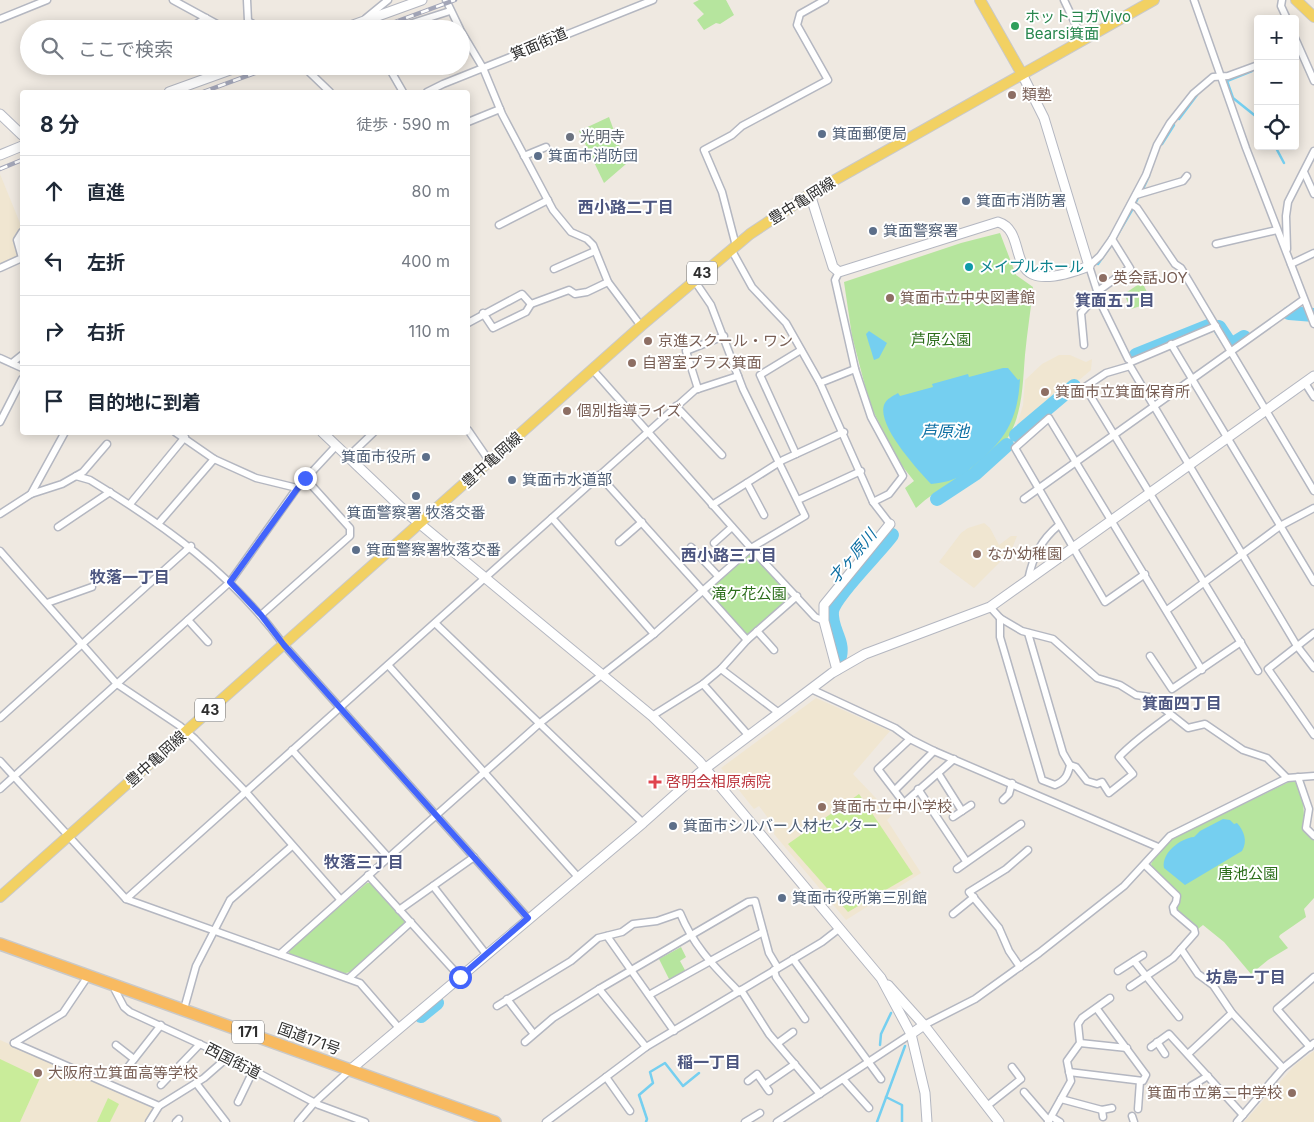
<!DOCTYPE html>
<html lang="ja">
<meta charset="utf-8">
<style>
:root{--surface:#fff;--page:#f2f2f3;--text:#1f2937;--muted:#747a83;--line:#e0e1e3}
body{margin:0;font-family:Inter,"Noto Sans JP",sans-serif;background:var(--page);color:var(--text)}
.controls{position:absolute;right:15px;top:15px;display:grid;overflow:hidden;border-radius:5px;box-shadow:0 2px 12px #0003}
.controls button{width:45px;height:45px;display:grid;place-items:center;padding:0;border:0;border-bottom:1px solid var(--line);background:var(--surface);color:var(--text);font:25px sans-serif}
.stop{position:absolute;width:15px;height:15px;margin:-11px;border:4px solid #4264fb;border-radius:50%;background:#fff}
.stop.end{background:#4264fb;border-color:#fff;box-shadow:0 1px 5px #0008}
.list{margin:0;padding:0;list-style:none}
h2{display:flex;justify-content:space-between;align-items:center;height:65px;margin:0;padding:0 20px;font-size:21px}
h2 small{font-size:16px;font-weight:400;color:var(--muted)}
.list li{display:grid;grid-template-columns:32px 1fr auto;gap:15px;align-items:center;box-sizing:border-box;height:70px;padding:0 20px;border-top:1px solid var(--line)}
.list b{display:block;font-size:19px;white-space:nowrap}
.list em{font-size:16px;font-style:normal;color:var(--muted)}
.icon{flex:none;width:28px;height:28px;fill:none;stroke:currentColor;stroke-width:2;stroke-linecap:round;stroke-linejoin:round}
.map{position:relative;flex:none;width:1314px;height:1122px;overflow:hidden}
.search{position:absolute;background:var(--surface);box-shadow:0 2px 12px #0003;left:20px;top:20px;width:450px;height:55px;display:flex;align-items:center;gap:12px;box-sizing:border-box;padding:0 18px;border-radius:28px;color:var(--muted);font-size:19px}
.panel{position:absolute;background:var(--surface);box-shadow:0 2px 12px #0003;left:20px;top:90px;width:450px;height:345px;border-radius:5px}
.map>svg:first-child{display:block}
</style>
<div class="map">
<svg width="1314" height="1122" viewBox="0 0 1314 1122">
<rect width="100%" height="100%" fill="#efe9e1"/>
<!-- education -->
<g fill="#f0e6d1">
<path d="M0 174 22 228 16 233 15 241 18 256 0 265Z"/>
<path d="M1059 355H1070L1086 362 1092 359 1091 370 1017 433 1015 432 1023 405 1025 380 1042 364Z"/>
<path d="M984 523 990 528 999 545 1011 536H1017L1011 551 974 588 939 562 961 533 968 528Z"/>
<path d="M816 698 890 731 853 774 892 815 887 820 921 873 846 920 774 834 775 827 759 806 754 809 721 768Z"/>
<path d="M0 1040 153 1106 154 1108 146 1122H0Z"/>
<path d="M1314 1051V1122H1244L1296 1064Z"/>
</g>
<!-- green -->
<g fill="#b6e59e">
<path d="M699 0H726L734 15 720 24 716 23 704 30 697 20 704 14 693 3Z"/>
<path d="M609 117 626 164 604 183 579 131Z"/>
<path d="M1000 233 1016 275 1033 287C1031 310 1027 332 1025 355 1022 391 1023 428 994 454 969 475 939 486 916 508L905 488 914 481 899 462 870 405 852 336 844 282 961 243Z"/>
<path d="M1142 282 1147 292 1139 295 1144 305 1131 309 1124 294Z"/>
<path d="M749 555H752L788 593V599L751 634H747L710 594 709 590Z"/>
<path d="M1293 780C1307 793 1302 815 1306 832L1314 839V898L1304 909 1306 917 1280 935 1279 937 1288 948 1268 960 1251 974 1224 942 1203 925 1198 929 1176 912C1185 887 1160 885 1151 864L1160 849 1171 839Z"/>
<path d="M367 883H370L404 919V924L350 972 342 974 289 956V950Z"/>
<path d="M681 947 686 957 680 961 686 972 670 981 659 959Z"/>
</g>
<!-- pitch -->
<g fill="#c9ec9a">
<path d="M859 794 913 874 848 912 788 844Z"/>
<path d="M0 1059 40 1078 20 1122H0Z"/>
<path d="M108 1098 119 1104 110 1122H97Z"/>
</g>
<!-- water -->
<g fill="#75cff0">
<path d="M869 331 887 343 879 358 874 360 866 334Z"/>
<path d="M1003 368H1008L1018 380 1020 379C1018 418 1006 439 977 463 970 469 963 476 954 479 947 482 939 483 931 484 918 470 877 426 884 405 886 399 893 396 898 393L900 396 933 387 932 384 968 374 969 377Z"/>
<path d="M1223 819 1230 820 1234 824 1237 823C1244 831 1248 841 1242 851L1185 885 1164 868C1161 853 1181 838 1194 837L1200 831Z"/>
</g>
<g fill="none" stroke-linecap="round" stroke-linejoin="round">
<!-- stream -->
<g stroke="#75cff0" stroke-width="2.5">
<path d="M1252 71 1227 81 1233 98 1258 118"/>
<path d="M1179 119 1197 95"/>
<path d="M1162 144 1174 125"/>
<path d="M1275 146 1284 163"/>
<path d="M1142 191 1149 176"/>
<path d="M1135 204 1138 198"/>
<path d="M1115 239 1132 210"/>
<path d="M1098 264 1110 247"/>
<path d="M880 1045 881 1034 891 1013"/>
<path d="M886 1097 902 1105V1122"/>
<path d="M646 1122 647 1119 639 1095 653 1083 650 1072 665 1063 683 1086 699 1073"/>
<path d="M877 1122 905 1046"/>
</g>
<!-- river -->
<g stroke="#75cff0" stroke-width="14">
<path d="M1289 313 1314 315"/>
<path d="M1219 327 1231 345 1244 337"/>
<path d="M1136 355 1211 325"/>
<path d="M1016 435 1074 386"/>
<path d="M937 499 975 474 1007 445"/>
<path d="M840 656C844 640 830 628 832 611 835 595 880 552 892 535"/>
<path d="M421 1016 437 1003"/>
</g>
<defs>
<g id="minor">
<path d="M173 0 226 29"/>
<path d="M247 0 248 21 262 29"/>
<path d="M446 0 460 29"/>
<path d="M1064 0 1083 40"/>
<path d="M1194 0 1246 148 1314 324"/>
<path d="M1282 0 1281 6 1287 19"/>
<path d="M366 18 388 0"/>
<path d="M0 19 47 0"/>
<path d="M188 29 206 18"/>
<path d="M394 29 450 11"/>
<path d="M461 31 483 68 502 114 553 210 571 232 587 239 593 245 608 282 641 326"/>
<path d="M1295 38 1314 81"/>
<path d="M303 66 330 92"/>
<path d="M388 66 403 92"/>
<path d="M427 92 443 84 653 0"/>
<path d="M468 122 500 109"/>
<path d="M524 156 546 147"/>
<path d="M1304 172 1314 194"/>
<path d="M1136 195 1183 181 1187 176"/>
<path d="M1131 204 1137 208 1175 264 1181 268 1314 491"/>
<path d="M499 225 548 200"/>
<path d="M1216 244 1277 230"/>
<path d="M736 246 722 192 704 150 732 135 742 126 828 80 797 25 800 14 825 0"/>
<path d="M731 249 752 287 786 323 820 383 873 502 890 524"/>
<path d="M1287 249 1286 216 1288 202 1314 151"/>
<path d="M1291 264 1314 253"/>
<path d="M0 268 22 258 17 240 22 232"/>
<path d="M554 269 595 251"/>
<path d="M839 272 835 280 855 369 871 417 903 476 889 494 873 502"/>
<path d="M1098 291 1130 268 1112 239"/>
<path d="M483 313 493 328 526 312 531 304"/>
<path d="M468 323 522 294 531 304 569 290 575 294 587 292 608 282"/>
<path d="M1171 344 1314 582"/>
<path d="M1084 345 1081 313 1090 303 1099 297"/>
<path d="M0 358 22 368"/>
<path d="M1128 359 1102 306 1089 266 1100 256 1112 239 1146 175 1157 145 1170 123 1193 94 1213 77 1228 76 1258 65"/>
<path d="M1131 362 1216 326"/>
<path d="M12 363 22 355"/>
<path d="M593 370 751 548 815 617 824 621"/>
<path d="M820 383 855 369"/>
<path d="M1305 383 1314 397"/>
<path d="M698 389 686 351 724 336"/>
<path d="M676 406 722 455"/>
<path d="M0 422 22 379"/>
<path d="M468 430 490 462"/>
<path d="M175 432 214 459 256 478 297 488"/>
<path d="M796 454 760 375 801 350"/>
<path d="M348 457 374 432"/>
<path d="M599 475 747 640"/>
<path d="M76 476 83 472 107 444"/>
<path d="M747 483 764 515"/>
<path d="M31 494 62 484 76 476 90 480C167 527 230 572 284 645L528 918"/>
<path d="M1024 499 1303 300"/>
<path d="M798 500 861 471"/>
<path d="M130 504 185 437"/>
<path d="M712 505 783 460 844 432"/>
<path d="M0 514 31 494 65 432"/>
<path d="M552 518 654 634"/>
<path d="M158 524 214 459"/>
<path d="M58 527 110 492"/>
<path d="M619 542 642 522"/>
<path d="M714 543 732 527"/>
<path d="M691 547 718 576"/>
<path d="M0 551 117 684 180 726 195 739 245 791 340 899"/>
<path d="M1145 574 1105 602 1015 448 1049 418 1202 670"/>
<path d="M1028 580C1033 556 1041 540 1059 525"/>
<path d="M47 603 92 587"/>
<path d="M990 607 1000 618 1022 631 1053 639 1097 678 1120 685 1136 695 1149 697 1188 728 1205 724 1243 750 1267 758 1287 778"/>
<path d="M1167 610 1280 526 1314 508"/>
<path d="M261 615 350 536V528L305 478"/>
<path d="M1000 618V637L1042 780 1055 785C1065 781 1068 775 1070 765L1063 753 1028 633"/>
<path d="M188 620 208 642"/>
<path d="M435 623 643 823"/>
<path d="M757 631 774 650"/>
<path d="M1314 633 1268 669 1314 735"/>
<path d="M1150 656 1172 689 1241 642"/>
<path d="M388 665 578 877"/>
<path d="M721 669 779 713"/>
<path d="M1258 671 1085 387 1106 373 1130 366 1297 646 1314 668"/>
<path d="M703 684 749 736"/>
<path d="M811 689 895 728 910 739 934 751 1158 847"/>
<path d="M652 716 703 684 721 669 747 640 797 596"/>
<path d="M0 718 191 546"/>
<path d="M910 739 878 769 904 803 954 759"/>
<path d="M292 750 388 857"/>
<path d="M0 761 126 899 360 983 399 1028"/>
<path d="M1070 765 1076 767 1087 781 1097 784 1102 782 1109 793 1133 774 1119 757C1134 741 1152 729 1170 715"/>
<path d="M938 773 962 811"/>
<path d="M1298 777 1309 809 1306 828 1314 836"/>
<path d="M0 789 230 582 297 488 336 446"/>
<path d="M918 789 966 861"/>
<path d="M895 790 934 751"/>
<path d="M1003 800 1009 794 1012 783"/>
<path d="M953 817 971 805"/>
<path d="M957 869 1021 824"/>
<path d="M368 875 460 977"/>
<path d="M433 886 486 954"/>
<path d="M126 899 695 390 738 376"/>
<path d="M399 910 474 857"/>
<path d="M953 914 974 897"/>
<path d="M607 936 674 1031"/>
<path d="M1181 949 1198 974 1213 985 1232 1013 1283 1068"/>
<path d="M280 954 540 723 654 634 751 548 805 516 743 389 711 305 694 280"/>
<path d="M793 959 881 1079"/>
<path d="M1134 961 1179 1017"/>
<path d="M1020 967 1009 951 999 928 969 892 1006 869 1028 850"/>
<path d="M774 970 776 977 805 1019"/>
<path d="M1118 971 1143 955"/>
<path d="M349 978 411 922"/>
<path d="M116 986 115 990 124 1007 130 1012 228 1057 319 1105 365 1122"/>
<path d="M1130 987 1173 958 1195 933 1194 929 1174 912 1173 907 1176 902 1177 896 1145 865"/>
<path d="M599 989 646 1047"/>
<path d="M741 990 769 1034 820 1094"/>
<path d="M649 995 763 932"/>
<path d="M507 999 533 1033"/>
<path d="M497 1006 571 961 598 938 622 932 633 924 657 921 680 913C694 947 714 966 739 992"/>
<path d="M184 1009 196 966 230 900 292 846"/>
<path d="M924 1025 975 999 1039 953 1124 886 1170 836 1287 778 1314 776"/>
<path d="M525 1042 553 1018 599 989 748 902 755 901 769 953 778 968"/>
<path d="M1157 1042 1165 1054"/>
<path d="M14 1043 159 1106"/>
<path d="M14 1043 63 1013 88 976"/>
<path d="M778 1043 793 1032"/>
<path d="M1080 1043 1127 1048"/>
<path d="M116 1045 134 1059"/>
<path d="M1151 1047 1169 1034 1243 1115"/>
<path d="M1310 1047 1277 1009 1314 977"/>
<path d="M1188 1054 1232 1013"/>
<path d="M128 1067 161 1025"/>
<path d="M1069 1072 1143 1081 1146 1075 1097 1009"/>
<path d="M606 1077 630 1111"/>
<path d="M843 1079 869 1108"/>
<path d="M748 1081 757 1074 769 1091"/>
<path d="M196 1083 226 1122"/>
<path d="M766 1084 795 1064"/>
<path d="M161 1085 200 1044"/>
<path d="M1191 1086 1208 1076"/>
<path d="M1024 1092 1049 1121"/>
<path d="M1061 1099 1102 1110 1112 1108"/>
<path d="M238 1102 253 1071"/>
<path d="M987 1106 1021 1079 1012 1067"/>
<path d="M1138 1109 1140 1081"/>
<path d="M1102 1110 1103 1117"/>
<path d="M1132 1116 1134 1122"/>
<path d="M1052 1117 1060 1122"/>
<path d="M149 1122 159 1106 204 1078 228 1057"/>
<path d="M176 1122 179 1119"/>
<path d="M298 1122 314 1103 350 1070"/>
<path d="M546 1122 646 1047 822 942 840 928"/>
<path d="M745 1122 760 1113"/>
<path d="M777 1122 911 1034"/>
<path d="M1048 1122 1071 1081 1067 1061 1080 1043 1078 1024 1082 1018 1110 998"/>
<path d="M1237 1122 1283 1068 1314 1043"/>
</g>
<g id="tertiary">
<path d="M342 29 422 0"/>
<path d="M169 92 241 66"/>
<path d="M0 114 22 135"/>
<path d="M0 155 22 146"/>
<path d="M810 194 833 267 839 272 998 222C1034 233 994 303 1089 266L1044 118 1022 74"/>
<path d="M322 432 408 514 652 716 699 761 881 978 911 1034 925 1093 927 1122"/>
<path d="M837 670 824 621V605L890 524"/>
<path d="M888 985 924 1025"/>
<path d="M911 1034 924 1025 999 1122"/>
<path d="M350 1070 643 823 698 774 832 673 865 654 990 607 1314 376"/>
</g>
<g id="primary">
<path d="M980 0 1022 74"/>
<path d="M1296 0 1314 17"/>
<path d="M0 897 641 326 750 234 810 194 1154 0"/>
</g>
<path id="trunk" d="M0 944 495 1122"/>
</defs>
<!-- minor casing -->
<use href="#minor" stroke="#b4b7c1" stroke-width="9"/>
<!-- tertiary casing -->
<use href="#tertiary" stroke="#b4b7c1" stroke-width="11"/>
<!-- primary casing -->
<use href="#primary" stroke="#c9c9c9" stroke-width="12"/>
<!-- trunk casing -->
<use href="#trunk" stroke="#c9c9c9" stroke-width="14"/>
<!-- minor -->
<use href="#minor" stroke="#fff" stroke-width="6"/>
<!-- tertiary -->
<use href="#tertiary" stroke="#fff" stroke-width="9"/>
<!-- primary -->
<use href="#primary" stroke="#f2d163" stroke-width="10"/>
<!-- trunk -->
<use href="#trunk" stroke="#f8ba60" stroke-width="11"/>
<defs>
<g id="rail">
<path d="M363 29 382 22"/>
<path d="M376 29 455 0"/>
<path d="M203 92 274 66"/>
<path d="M0 169 22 160"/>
</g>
</defs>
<!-- rail casing -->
<use href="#rail" stroke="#a3a6b8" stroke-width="4.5"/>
<!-- rail -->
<use href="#rail" stroke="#fff" stroke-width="2.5" stroke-dasharray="8" stroke-linecap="butt"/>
</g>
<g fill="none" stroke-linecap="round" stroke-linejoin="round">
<!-- route -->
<path stroke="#4264fb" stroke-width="6" d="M305 478 230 582 261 615 284 645 528 918 460 977"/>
</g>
<!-- markers -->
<circle fill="#2e9e5b" stroke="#fff" stroke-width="2" cx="1015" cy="26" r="5"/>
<g fill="#8d6e63" stroke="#fff" stroke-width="2">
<circle cx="1012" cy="95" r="5"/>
<circle cx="1103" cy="278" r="5"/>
<circle cx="890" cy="298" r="5"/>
<circle cx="648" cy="341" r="5"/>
<circle cx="632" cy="363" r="5"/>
<circle cx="1045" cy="392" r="5"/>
<circle cx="567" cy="411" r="5"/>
<circle cx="977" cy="554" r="5"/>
<circle cx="822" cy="807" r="5"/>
<circle cx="38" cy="1073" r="5"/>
<circle cx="1292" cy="1093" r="5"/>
</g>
<g fill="#5c6f8a" stroke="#fff" stroke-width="2">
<circle cx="822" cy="134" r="5"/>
<circle cx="538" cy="156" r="5"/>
<circle cx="966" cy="201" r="5"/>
<circle cx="873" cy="231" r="5"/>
<circle cx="426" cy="457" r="5"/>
<circle cx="512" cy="480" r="5"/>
<circle cx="416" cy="496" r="5"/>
<circle cx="356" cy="550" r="5"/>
<circle cx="673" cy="826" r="5"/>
<circle cx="782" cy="898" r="5"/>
</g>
<circle fill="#6b7280" stroke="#fff" stroke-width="2" cx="570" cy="137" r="5"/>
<circle fill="#0f9aa8" stroke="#fff" stroke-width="2" cx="969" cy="267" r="5"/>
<path fill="#e0444e" stroke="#fff" stroke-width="2" d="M652.5 774.5h5v5h5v5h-5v5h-5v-5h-5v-5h5z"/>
<g text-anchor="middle" stroke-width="4" stroke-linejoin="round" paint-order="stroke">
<!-- shield labels -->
<g fill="#fff" stroke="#6d6d6d" stroke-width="1">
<rect x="687" y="261.5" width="30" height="23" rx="4"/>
<rect x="195" y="698.5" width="30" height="23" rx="4"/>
<rect x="232" y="1020.5" width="32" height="23" rx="4"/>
</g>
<g font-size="14" font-weight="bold" fill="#2e2e2e">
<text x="702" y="278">43</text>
<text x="210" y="715">43</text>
<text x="248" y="1037">171</text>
</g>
<!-- leisure labels -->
<g font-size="15" fill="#27864d" stroke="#fff" text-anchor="start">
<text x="1025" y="22">ホットヨガVivo<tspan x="1025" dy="17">Bearsi箕面</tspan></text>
</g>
<!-- street labels -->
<g font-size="15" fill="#2e2e2e" stroke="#fff">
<text transform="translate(539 44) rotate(-23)" y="5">箕面街道</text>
<text transform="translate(802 201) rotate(-32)" y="5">豊中亀岡線</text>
<text transform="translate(492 460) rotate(-42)" y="5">豊中亀岡線</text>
<text transform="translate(156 759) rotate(-42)" y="5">豊中亀岡線</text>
<text transform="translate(309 1039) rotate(20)" y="5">国道171号</text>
<text transform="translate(233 1061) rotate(27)" y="5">西国街道</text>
</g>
<!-- education labels -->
<g font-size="15" fill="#785e54" stroke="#fff" text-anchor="start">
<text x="1022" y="100">類塾</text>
<text x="1113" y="283">英会話JOY</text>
<text x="900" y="303">箕面市立中央図書館</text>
<text x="658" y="346">京進スクール・ワン</text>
<text x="642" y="368">自習室プラス箕面</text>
<text x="1055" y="397">箕面市立箕面保育所</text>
<text x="577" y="416">個別指導ライズ</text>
<text x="987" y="559">なか幼稚園</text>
<text x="832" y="812">箕面市立中小学校</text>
<text x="48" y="1078">大阪府立箕面高等学校</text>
<text x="1282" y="1098" text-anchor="end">箕面市立第二中学校</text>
</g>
<!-- service labels -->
<g font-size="15" fill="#4e5e75" stroke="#fff" text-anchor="start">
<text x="832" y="139">箕面郵便局</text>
<text x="548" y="161">箕面市消防団</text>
<text x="976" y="206">箕面市消防署</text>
<text x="883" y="236">箕面警察署</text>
<text x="416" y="462" text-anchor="end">箕面市役所</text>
<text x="522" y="485">箕面市水道部</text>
<text x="416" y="518" text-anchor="middle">箕面警察署 牧落交番</text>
<text x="366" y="555">箕面警察署牧落交番</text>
<text x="683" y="831">箕面市シルバー人材センター</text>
<text x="792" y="903">箕面市役所第三別館</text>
</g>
<!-- worship labels -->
<g font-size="15" fill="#5b616d" stroke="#fff" text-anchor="start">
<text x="580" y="142">光明寺</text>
</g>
<!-- culture labels -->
<g font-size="15" fill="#0d838f" stroke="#fff" text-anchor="start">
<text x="979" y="272">メイプルホール</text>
</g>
<!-- park labels -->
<g font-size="15" fill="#2c6e1b" stroke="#fff">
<text x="941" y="345">芦原公園</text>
<text x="749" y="599">滝ケ花公園</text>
<text x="1248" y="879">唐池公園</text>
</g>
<!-- health labels -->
<g font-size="15" fill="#be3a42" stroke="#fff" text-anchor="start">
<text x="666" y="787">啓明会相原病院</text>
</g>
<!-- neighbourhood labels -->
<g font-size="16" font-weight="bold" fill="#4d5680" stroke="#fff">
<text x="626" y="213">西小路二丁目</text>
<text x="1115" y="306">箕面五丁目</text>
<text x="729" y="561">西小路三丁目</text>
<text x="130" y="583">牧落一丁目</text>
<text x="1182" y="709">箕面四丁目</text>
<text x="364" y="868">牧落三丁目</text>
<text x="1246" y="983">坊島一丁目</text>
<text x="709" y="1068">稲一丁目</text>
</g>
<!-- water labels -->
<g font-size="16" font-style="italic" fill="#0d6fa3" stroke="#fff">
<text x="945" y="437">芦原池</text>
<text transform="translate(852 556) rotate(-50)" y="6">才ヶ原川</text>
</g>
</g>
</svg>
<div class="controls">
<button>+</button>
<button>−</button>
<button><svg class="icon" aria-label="locate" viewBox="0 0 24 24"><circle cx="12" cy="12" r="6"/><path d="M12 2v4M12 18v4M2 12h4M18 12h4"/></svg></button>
</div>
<div class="stop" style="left:460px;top:977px"></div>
<div class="stop end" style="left:305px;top:478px"></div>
<div class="search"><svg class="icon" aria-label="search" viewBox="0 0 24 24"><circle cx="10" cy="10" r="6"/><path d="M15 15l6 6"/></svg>ここで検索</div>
<section class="panel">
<h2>8 分<small>徒歩 · 590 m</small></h2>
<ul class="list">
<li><svg class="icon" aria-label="ahead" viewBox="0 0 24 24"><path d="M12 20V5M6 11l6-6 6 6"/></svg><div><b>直進</b></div><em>80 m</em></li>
<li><svg class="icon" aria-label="left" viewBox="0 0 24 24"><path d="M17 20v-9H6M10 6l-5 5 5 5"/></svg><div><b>左折</b></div><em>400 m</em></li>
<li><svg class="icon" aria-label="right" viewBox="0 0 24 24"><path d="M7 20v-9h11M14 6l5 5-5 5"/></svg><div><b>右折</b></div><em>110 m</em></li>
<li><svg class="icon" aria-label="arrive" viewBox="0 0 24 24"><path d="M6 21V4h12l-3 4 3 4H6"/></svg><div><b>目的地に到着</b></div></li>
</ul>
</section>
</div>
